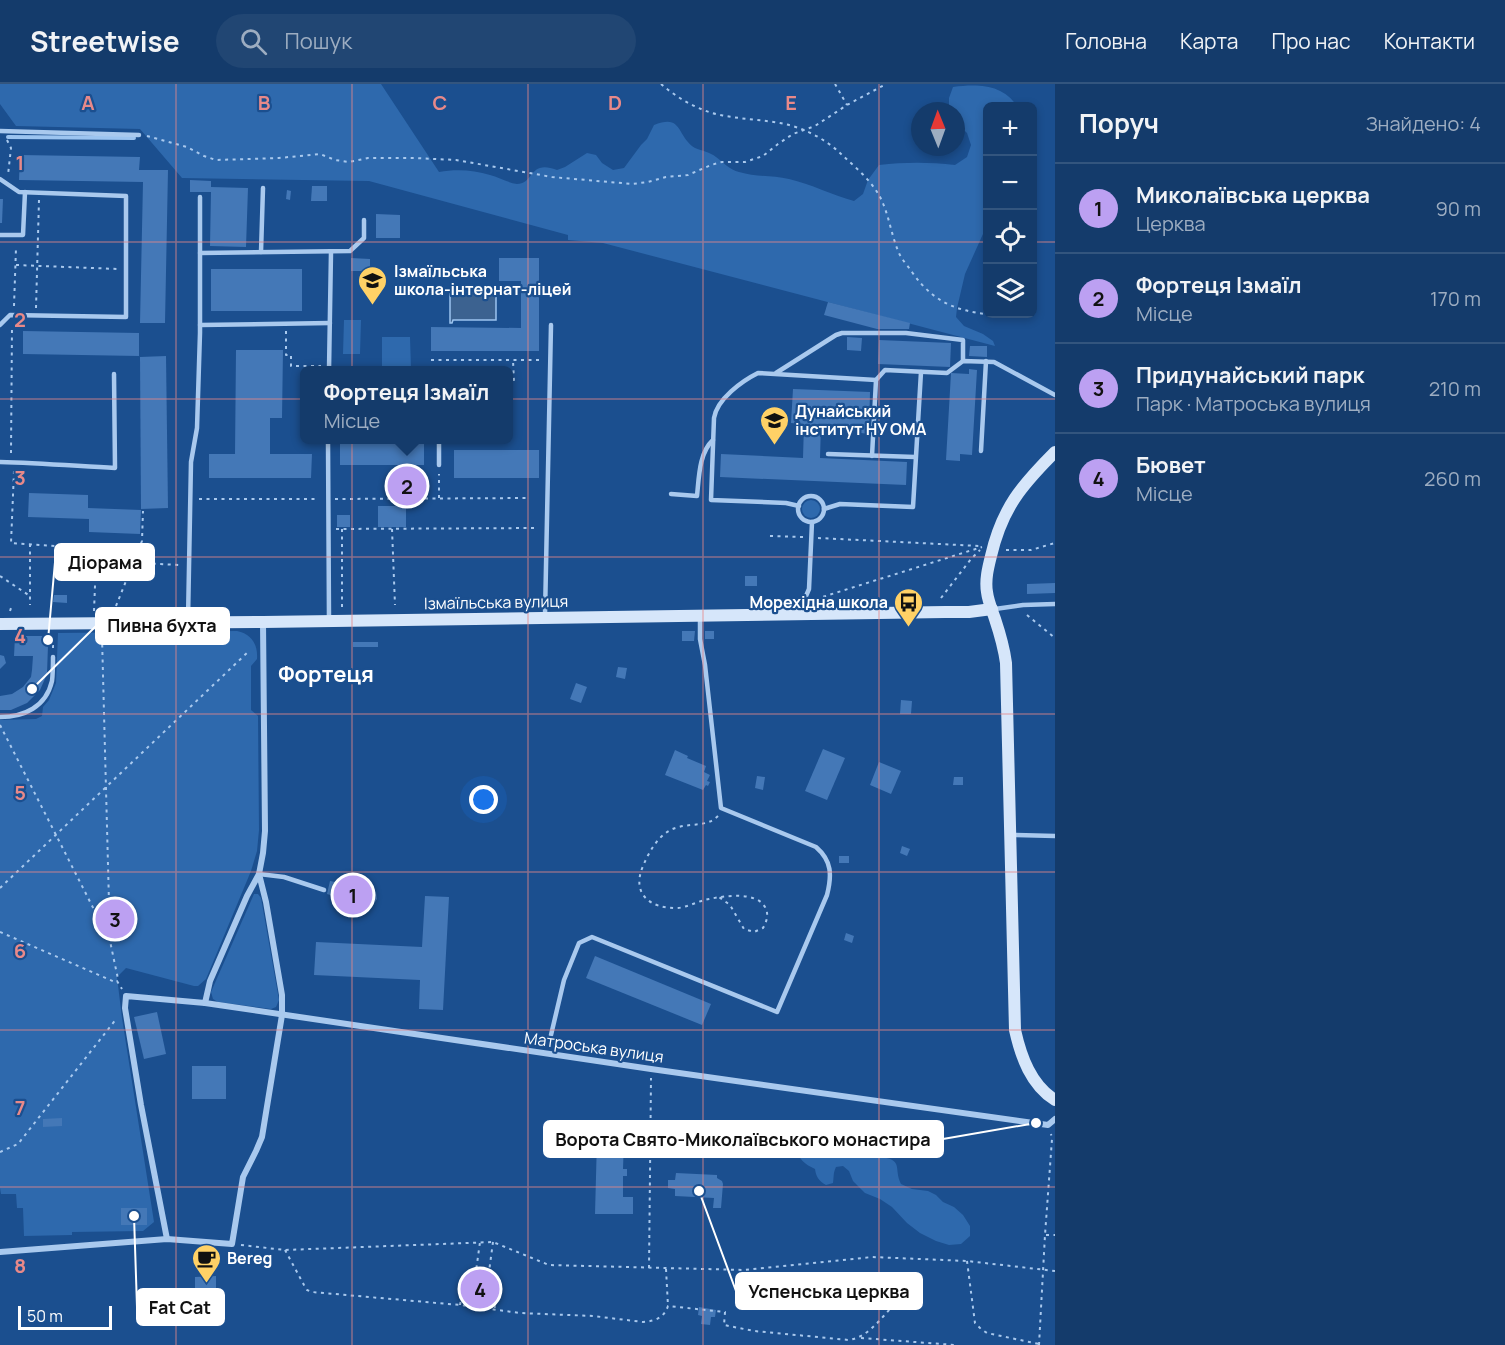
<!DOCTYPE html>
<html lang="uk">
<meta charset="utf-8">
<style>
:root{--surface:#143b6b;--page:#214673;--text:#f1f3f6;--muted:#9dadc1;--line:#33557e;--accent:#bca0f2}
body{margin:0;font-family:Manrope,sans-serif;background:var(--page);color:var(--text)}
.controls{position:absolute;right:18px;top:18px;display:grid;overflow:hidden;border-radius:9px;box-shadow:0 3px 9px #0003}
.controls button{width:54px;height:54px;display:grid;place-items:center;padding:0;border:0;border-bottom:2px solid var(--line);background:var(--surface);color:var(--text);font:30px sans-serif}
.compass{position:absolute;left:911px;top:18px;width:54px;height:54px;border-radius:50%;background:var(--surface);box-shadow:0 3px 9px #0003;rotate:359deg}
.scale{position:absolute;left:18px;bottom:15px;width:94px;box-sizing:border-box;padding-left:6px;border:3px solid #fff;border-top:0;font-size:16px;line-height:21px;white-space:nowrap;color:#fff;-webkit-text-stroke:4px #1b4f8f;paint-order:stroke}
.you{position:absolute;left:484px;top:716px;width:21px;height:21px;margin:-15px;border:4px solid #fff;border-radius:50%;background:#1a73e8;box-shadow:0 0 0 9px #1a73e833}
.badge{display:grid;place-items:center;width:39px;height:39px;border-radius:50%;background:var(--accent);color:#111;font-size:20px;font-weight:700}
.pin{position:absolute;translate:-50% -50%;border:3px solid #fff;box-shadow:0 2px 6px #0006}
.popup{position:absolute;left:300px;top:282px;width:213px;height:78px;box-sizing:border-box;display:grid;place-content:center;border-radius:9px;background:var(--surface);filter:drop-shadow(0 2px 4px #0005);font-size:20px;white-space:nowrap;color:var(--muted)}
.popup b{font-size:22px;color:var(--text)}
.popup::after{content:'';position:absolute;left:50%;top:100%;margin-left:-12px;border:12px solid transparent;border-top-color:var(--surface)}
.list{margin:0;padding:0;list-style:none}
h2{display:flex;justify-content:space-between;align-items:center;height:78px;margin:0;padding:0 24px;font-size:26px}
h2 small{font-size:20px;font-weight:400;color:var(--muted)}
.list li{display:grid;grid-template-columns:39px 1fr auto;gap:18px;align-items:center;box-sizing:border-box;height:90px;padding:0 24px;border-top:2px solid var(--line)}
.list b{display:block;font-size:22px;white-space:nowrap}
.list p{margin:0;font-size:20px;white-space:nowrap;color:var(--muted)}
.list em{font-size:20px;font-style:normal;color:var(--muted)}
.icon{flex:none;width:33px;height:33px;fill:none;stroke:currentColor;stroke-width:2;stroke-linecap:round;stroke-linejoin:round}
.map{position:relative;flex:none;width:1055px;height:1261px;overflow:hidden}
header{display:flex;align-items:center;gap:36px;box-sizing:border-box;height:84px;padding:0 30px;background:var(--surface);border-bottom:2px solid var(--line)}
header strong{font-size:28px}
nav{display:flex;gap:33px;margin-inline-start:auto;font-size:21px}
.search{width:420px;height:54px;background:var(--page);display:flex;align-items:center;gap:15px;box-sizing:border-box;padding:0 21px;border-radius:33px;color:var(--muted);font-size:22px}
main{display:flex}
aside{flex:1;background:var(--surface)}
.map>svg:first-child{display:block}
</style>
<header>
<strong>Streetwise</strong>
<div class="search"><svg class="icon" aria-label="search" viewBox="0 0 24 24"><circle cx="10" cy="10" r="6"/><path d="M15 15l6 6"/></svg>Пошук</div>
<nav><a>Головна</a><a>Карта</a><a>Про нас</a><a>Контакти</a></nav>
</header>
<main>
<div class="map">
<svg width="1055" height="1261" viewBox="0 0 1055 1261">
<rect width="100%" height="100%" fill="#1b4f8f"/>
<!-- green -->
<g fill="#2e69ad">
<path d="M0 0H381L439 88C456 85 474 86 490 91 499 93 508 99 517 100 534 100 529 75 557 86L565 83 587 69 596 71 602 79 613 86 624 84 641 61 647 55 654 41C683 29 676 52 695 64 702 67 710 68 716 73 723 78 730 86 739 88 755 93 772 91 789 95 811 100 832 111 854 117L863 110 868 96 879 81C905 78 929 78 955 81L967 73 971 61 967 49 956 38V27H949V14L953 3C978 0 1002 0 1017 22H988L987 141 965 190 957 224 956 233 964 242 983 250 993 257 995 262 603 159 568 156V151L369 97 182 94 140 45 16 42 0 20Z"/>
<path d="M344 236H361L360 270H343Z"/>
<path d="M382 253H410L411 286H382Z"/>
<circle cx="811" cy="425" r="9"/>
<path d="M237 547C252 550 258 561 257 575L251 582V626L258 632 259 746 257 767 251 787 206 895 198 902H194L126 884 117 893 122 934 154 1138 143 1147 72 1148V1151L24 1152 23 1124H17L16 1110H1L0 1104V636L36 635 42 632 43 623 49 616 56 599 58 549Z"/>
<path d="M254 810H258L261 814 279 916 276 923 271 925 218 918 213 915 211 908Z"/>
<path d="M808 1053 819 1054 828 1060 838 1059 847 1056H856L863 1063 872 1066 878 1073C905 1075 893 1084 901 1100L912 1105 928 1107 936 1111 943 1118 954 1123 963 1131 970 1142V1152L961 1160 949 1161 936 1157 920 1149 907 1139 892 1123 880 1115 865 1109 853 1097 849 1087 843 1082 836 1083C833 1089 834 1093 833 1099L826 1101C819 1097 816 1093 815 1085 804 1080 799 1075 795 1063L801 1056Z"/>
</g>
<!-- water -->
<path fill="#3c6290" stroke="#9cc4f0" stroke-width="1.5" d="M450 208H496V236H453L452 239H450Z"/>
<g fill="none" stroke-linecap="round" stroke-linejoin="round">
<!-- stream -->
<path stroke="#9cc4f0" stroke-width="4" d="M8 53 134 54"/>
</g>
<!-- building -->
<g fill="#4478b7">
<path d="M20 71 140 73 139 86H168L165 239H140L143 98 19 96Z"/>
<path d="M190 96 211 97V103L248 104 246 163 210 162 211 108H190Z"/>
<path d="M312 102H327V117H311Z"/>
<path d="M287 106 291 107 290 116 286 115Z"/>
<path d="M0 115H3L2 139H0Z"/>
<path d="M376 130 400 131V154H376Z"/>
<path d="M351 174 370 175V187H351Z"/>
<path d="M499 174H539V267H431V243L521 244V197H499Z"/>
<rect x="211" y="185" width="91" height="42"/>
<path d="M828 218 910 239 909 245H877L824 231Z"/>
<path d="M23 247 139 249V272L23 270Z"/>
<path d="M847 253 862 254 861 267 847 266Z"/>
<path d="M879 256 951 259 950 283 878 280Z"/>
<path d="M970 262H987V273L969 272Z"/>
<path d="M236 266H283L282 334H270V370H312L311 394H209V370H235Z"/>
<path d="M166 272 168 424 141 425 140 273Z"/>
<path d="M969 285 977 286 972 371 960 370V377L946 376 951 289 969 290Z"/>
<path d="M793 305 870 308 869 350 861 349V342L821 340 820 374 907 378 906 401 720 393 721 370 803 374 804 340 791 339Z"/>
<rect x="340" y="356" width="84" height="25"/>
<rect x="454" y="366" width="85" height="28"/>
<path d="M29 409 88 411V424L141 426 140 450 89 448V435L28 433Z"/>
<rect x="378" y="422" width="28" height="21"/>
<rect x="337" y="431" width="13" height="12"/>
<rect x="745" y="492" width="12" height="10"/>
<path d="M1055 499V509L1027 510V500Z"/>
<path d="M54 511H67V519L53 518Z"/>
<path d="M682 547H695L694 557H682Z"/>
<rect x="705" y="547" width="9" height="8"/>
<path d="M15 552H44V561H48L47 590 40 606 27 619 11 626H0V612L12 610 23 603 31 593 32 586 33 572H14Z"/>
<rect x="353" y="558" width="25" height="5"/>
<path d="M0 571 4 572 6 579 0 585Z"/>
<path d="M618 583 627 584 625 595 616 593Z"/>
<path d="M576 599 587 603 581 619 570 615Z"/>
<path d="M901 616 912 617 911 630H900Z"/>
<path d="M823 665 845 674 827 716 805 707Z"/>
<path d="M675 666 688 672 687 674 706 682 704 688 710 691 707 697 710 698 708 702 706 701 703 706 665 691Z"/>
<path d="M879 678 901 687 891 710 870 701Z"/>
<path d="M757 692 765 693 763 706 755 704Z"/>
<path d="M954 693H963V701H953Z"/>
<path d="M902 762 910 765 907 772 900 769Z"/>
<rect x="839" y="772" width="10" height="7"/>
<path d="M330 797 340 799V797L351 799 352 798 371 802V804L376 808 377 815 373 821 367 822 366 824 347 820V818L336 815 337 813 327 810Z"/>
<path d="M425 812 449 813 443 926 419 925 420 896 314 891 316 858 422 863Z"/>
<path d="M846 849 854 852 852 859 844 856Z"/>
<path d="M595 872 711 920 702 941 586 894Z"/>
<path d="M157 928 166 970 144 975 134 933Z"/>
<rect x="192" y="982" width="34" height="33"/>
<path d="M62 1034V1042L43 1043V1035Z"/>
<path d="M597 1055H624L623 1085H627V1092H623V1113H633V1130H595Z"/>
<path d="M676 1089 717 1091V1094L722 1097 723 1100 721 1124H713L714 1114 675 1112V1105L668 1104V1096H675Z"/>
<rect x="121" y="1124" width="26" height="17"/>
<path d="M216 1192V1205L195 1206V1193Z"/>
<path d="M475 1199 486 1200 484 1211 474 1210Z"/>
<path d="M699 1223 716 1226 715 1233H711L710 1241 701 1240 702 1232 698 1231Z"/>
</g>
<g fill="none" stroke-linecap="round" stroke-linejoin="round">
<!-- path -->
<g stroke="#a9c9ee" stroke-width="2" stroke-dasharray="3 4.5" stroke-linecap="butt">
<path d="M661 0C676 13 693 23 712 29 734 35 757 35 780 39 802 43 824 54 840 69 854 82 871 96 880 113 889 130 891 151 899 169 902 176 908 182 912 188 937 224 965 229 1007 232"/>
<path d="M835 0 847 21"/>
<path d="M147 52 187 63 204 72 216 76 279 74 320 70 335 76 349 78 368 74H415L456 76 552 93 632 100 648 98 666 93 688 91 711 81 722 78H745L763 72 778 60 793 50 815 42 847 21 886 0"/>
<path d="M7 56 11 64 8 91"/>
<path d="M16 181 118 185"/>
<path d="M14 222 16 164"/>
<path d="M36 224 39 116"/>
<path d="M286 247V271H291V282H321"/>
<path d="M431 276H541"/>
<path d="M509 302 514 298 513 276"/>
<path d="M11 369 12 242"/>
<path d="M14 387 11 459 70 463 96 477 180 481"/>
<path d="M439 414V390"/>
<path d="M199 415H319"/>
<path d="M335 415 527 414"/>
<path d="M336 445 538 444"/>
<path d="M392 445 395 521"/>
<path d="M770 452 803 453"/>
<path d="M818 454 980 462"/>
<path d="M30 460V521"/>
<path d="M1006 466H1031L1055 459"/>
<path d="M0 492 30 512"/>
<path d="M941 514 971 475 980 466"/>
<path d="M816 515 982 463"/>
<path d="M116 522 142 457 143 427"/>
<path d="M342 523V445"/>
<path d="M10 527 12 521"/>
<path d="M94 527 96 477"/>
<path d="M1027 531 1055 554"/>
<path d="M102 553 110 857 118 895 117 897"/>
<path d="M53 564V552"/>
<path d="M0 641 109 855"/>
<path d="M718 732C707 743 693 739 679 743 660 747 650 766 643 782 631 810 650 825 678 824 688 823 698 817 709 815 724 812 756 807 765 823 769 830 767 837 763 844L754 848 744 845 730 821 719 813"/>
<path d="M0 804 249 567"/>
<path d="M0 848 115 898 117 897 122 905"/>
<path d="M0 1068 18 1060 117 934"/>
<path d="M1046 1151H1055"/>
<path d="M493 1158 486 1210 494 1216 495 1225"/>
<path d="M241 1161 285 1166 493 1158 549 1181 744 1186 872 1173 967 1177 1055 1187"/>
<path d="M285 1166 304 1201 307 1206 312 1208 460 1221 520 1229 593 1232 643 1238C655 1237 664 1234 668 1222L725 1228 724 1241 754 1247 849 1256C867 1253 878 1238 890 1225"/>
<path d="M967 1177 975 1239 981 1245 987 1249 1039 1260"/>
<path d="M649 1184 651 994"/>
<path d="M666 1185 668 1222"/>
<path d="M460 1221C461 1213 465 1208 473 1209L480 1158"/>
<path d="M861 1254 955 1261"/>
<path d="M1039 1261 1045 1151 1052 1055 1051 1050"/>
</g>
<!-- lane -->
<g stroke="#a9c9ee" stroke-width="4.5">
<path d="M0 47 139 51"/>
<path d="M0 95 19 108 126 112V233L10 231 0 241"/>
<path d="M0 151H23L25 108"/>
<path d="M261 168 263 104"/>
<path d="M200 169 350 167 364 154V136"/>
<path d="M200 241 330 239"/>
<path d="M329 286 331 168"/>
<path d="M776 289 836 251 842 249H906L963 256V277"/>
<path d="M328 356 329 535"/>
<path d="M981 367 986 277"/>
<path d="M828 370 915 373"/>
<path d="M872 372 876 296 885 286 947 289 963 277 994 278 1055 311"/>
<path d="M0 378C38 379 77 382 115 384L114 290"/>
<path d="M439 381V356"/>
<path d="M671 410 697 412C699 393 699 369 713 356"/>
<circle cx="811" cy="425" r="13"/>
<path d="M799 422 786 419 711 416 714 334C717 315 742 297 758 289L876 296"/>
<path d="M824 425 840 420 913 423 921 288"/>
<path d="M995 525 1023 521 1055 520"/>
<path d="M806 528V512L809 505 812 438"/>
<path d="M545 531 551 241"/>
<path d="M188 536 191 378 197 344 200 249V113"/>
<path d="M0 633C24 633 46 623 52 597 53 589 53 581 53 573"/>
<path d="M1013 751 1055 752"/>
<path d="M259 790 284 793 324 806"/>
<path d="M551 951 564 896 579 859 592 853 777 928 827 811C832 791 832 777 816 763L721 724 705 581 700 555V534"/>
</g>
<!-- street -->
<g stroke="#a9c9ee" stroke-width="6">
<path d="M205 919 210 897 247 812 259 790 263 769 265 747 263 538"/>
<path d="M167 1155 141 1021 125 924 126 912 205 919 651 985 1048 1041 1055 1035"/>
<path d="M0 1168 167 1155 232 1160 243 1093 256 1067 262 1053 282 931V911L266 818 259 790"/>
</g>
<!-- secondary -->
<g stroke="#d6e6fa" stroke-width="12">
<path d="M1055 368C1022 401 1002 424 991 472 988 484 985 496 987 508 988 517 992 526 995 535 1000 550 1004 564 1006 579L1015 946C1021 973 1031 1001 1055 1016"/>
<path d="M0 540 263 538 945 528H969L992 525"/>
</g>
</g>
<!-- grid -->
<path fill="none" stroke="#e88989" stroke-width="1.5" stroke-opacity="0.55" d="M176 0V1261M352 0V1261M528 0V1261M703 0V1261M879 0V1261M0 158H988M1032 158H1055M0 315H1055M0 473H1055M0 630H1055M0 788H1055M0 946H1055M0 1103H1055"/>
<!-- icons -->
<defs>
<symbol id="school-pin" viewBox="-11 -11 22 30"><path d="M0 17L-7.5 6A9.5 9.5 0 1 1 7.5 6Z" fill="#ffd166" stroke="#1b4f8f"/><path d="M0-5L7-2L0 1L-7-2ZM-4 1L0 2.5L4 1V4Q0 6-4 4Z" fill="#111"/></symbol>
<symbol id="university-pin" viewBox="-11 -11 22 30"><path d="M0 17L-7.5 6A9.5 9.5 0 1 1 7.5 6Z" fill="#ffd166" stroke="#1b4f8f"/><path d="M0-5L7-2L0 1L-7-2ZM-4 1L0 2.5L4 1V4Q0 6-4 4Z" fill="#111"/></symbol>
<symbol id="bus-pin" viewBox="-11 -11 22 30"><path d="M0 17L-7.5 6A9.5 9.5 0 1 1 7.5 6Z" fill="#ffd166" stroke="#1b4f8f"/><path d="M-5-6H5V4H4V6H2V4H-2V6H-4V4H-5ZM-3.5-4V0h7V-4ZM-3.5 1.2v1.5H-2V1.2ZM2 1.2v1.5H3.5V1.2Z" fill="#111"/></symbol>
<symbol id="cafe-pin" viewBox="-11 -11 22 30"><path d="M0 17L-7.5 6A9.5 9.5 0 1 1 7.5 6Z" fill="#ffd166" stroke="#1b4f8f"/><path d="M-5.5-4.5H6V0H3Q3 3.5 0 3.5H-2.5Q-5.5 3.5-5.5 0ZM3-3.2v2h1.7v-2ZM-6 4.5H4V6H-6Z" fill="#111"/></symbol>
</defs>
<g fill-rule="evenodd">
<use href="#school-pin" x="356" y="180" width="33" height="45"/>
<use href="#university-pin" x="758" y="320" width="33" height="45"/>
<use href="#bus-pin" x="892" y="502" width="33" height="45"/>
<use href="#cafe-pin" x="190" y="1158" width="33" height="45"/>
</g>
<g text-anchor="middle" stroke-width="4.5" stroke-linejoin="round" paint-order="stroke">
<!-- poi labels -->
<g font-size="16" font-weight="bold" fill="#fff" stroke="#1b4f8f" text-anchor="start">
<text x="394" y="193">Ізмаїльська<tspan x="394" dy="18">школа-інтернат-ліцей</tspan></text>
<text x="795" y="333">Дунайський<tspan x="795" dy="18">інститут НУ ОМА</tspan></text>
<text x="888" y="524" text-anchor="end">Морехідна школа</text>
<text x="227" y="1180">Bereg</text>
</g>
<!-- street labels -->
<g font-size="16" fill="#fff" stroke="#1b4f8f">
<text transform="translate(496 518) rotate(-1)" y="6">Ізмаїльська вулиця</text>
<text transform="translate(594 963) rotate(8)" y="6">Матроська вулиця</text>
</g>
<!-- district labels -->
<g font-size="22" font-weight="bold" fill="#fff" stroke="#1b4f8f">
<text x="326" y="598">Фортеця</text>
</g>
</g>
<g font-size="20" text-anchor="middle" font-weight="bold" fill="#e88989" stroke="#1b4f8f" stroke-width="4.5" stroke-linejoin="round" paint-order="stroke">
<text x="88" y="26">A</text>
<text x="264" y="26">B</text>
<text x="440" y="26">C</text>
<text x="615" y="26">D</text>
<text x="791" y="26">E</text>
<text x="20" y="86">1</text>
<text x="20" y="243">2</text>
<text x="20" y="401">3</text>
<text x="20" y="559">4</text>
<text x="20" y="716">5</text>
<text x="20" y="874">6</text>
<text x="20" y="1031">7</text>
<text x="20" y="1189">8</text>
</g>
<!-- callouts -->
<path fill="none" stroke="#fff" stroke-width="2" d="M48 556L55 478M32 605L96 542M1036 1039L943 1055M699 1107L736 1207M134 1132L137 1223"/>
<g fill="#fff" stroke="#1b4f8f" stroke-width="2">
<circle cx="48" cy="556" r="6"/>
<circle cx="32" cy="605" r="6"/>
<circle cx="1036" cy="1039" r="6"/>
<circle cx="699" cy="1107" r="6"/>
<circle cx="134" cy="1132" r="6"/>
</g>
<g fill="#fff" stroke="#fff" stroke-width="2">
<rect x="55" y="460" width="99" height="36" rx="6"/>
<rect x="96" y="524" width="133" height="36" rx="6"/>
<rect x="544" y="1037" width="399" height="36" rx="6"/>
<rect x="736" y="1189" width="186" height="36" rx="6"/>
<rect x="137" y="1205" width="87" height="36" rx="6"/>
</g>
<g font-size="18" text-anchor="middle" font-weight="bold" fill="#111">
<text x="105" y="485">Діорама</text>
<text x="162" y="548">Пивна бухта</text>
<text x="743" y="1062">Ворота Свято-Миколаївського монастира</text>
<text x="829" y="1214">Успенська церква</text>
<text x="180" y="1230">Fat Cat</text>
</g>
</svg>
<div class="controls">
<button>+</button>
<button>−</button>
<button><svg class="icon" aria-label="locate" viewBox="0 0 24 24"><circle cx="12" cy="12" r="6"/><path d="M12 2v4M12 18v4M2 12h4M18 12h4"/></svg></button>
<button><svg class="icon" aria-label="layers" viewBox="0 0 24 24"><path d="M12 4l9 5-9 5-9-5zM3 14l9 5 9-5"/></svg></button>
</div>
<svg class="compass" viewBox="-18 -18 36 36"><path d="M0-13l5 13h-10z" fill="#e53935"/><path d="M0 13l5-13h-10z" fill="#9dadc1"/></svg>
<div class="scale">50 m</div>
<div class="you"></div>
<div class="pin badge" style="left:353px;top:811px">1</div>
<div class="pin badge" style="left:407px;top:402px">2</div>
<div class="popup"><b>Фортеця Ізмаїл</b>Місце</div>
<div class="pin badge" style="left:115px;top:835px">3</div>
<div class="pin badge" style="left:480px;top:1205px">4</div>
</div>
<aside>
<h2>Поруч<small>Знайдено: 4</small></h2>
<ul class="list">
<li><span class="badge">1</span><div><b>Миколаївська церква</b><p>Церква</p></div><em>90 m</em></li>
<li><span class="badge">2</span><div><b>Фортеця Ізмаїл</b><p>Місце</p></div><em>170 m</em></li>
<li><span class="badge">3</span><div><b>Придунайський парк</b><p>Парк · Матроська вулиця</p></div><em>210 m</em></li>
<li><span class="badge">4</span><div><b>Бювет</b><p>Місце</p></div><em>260 m</em></li>
</ul>
</aside>
</main>
